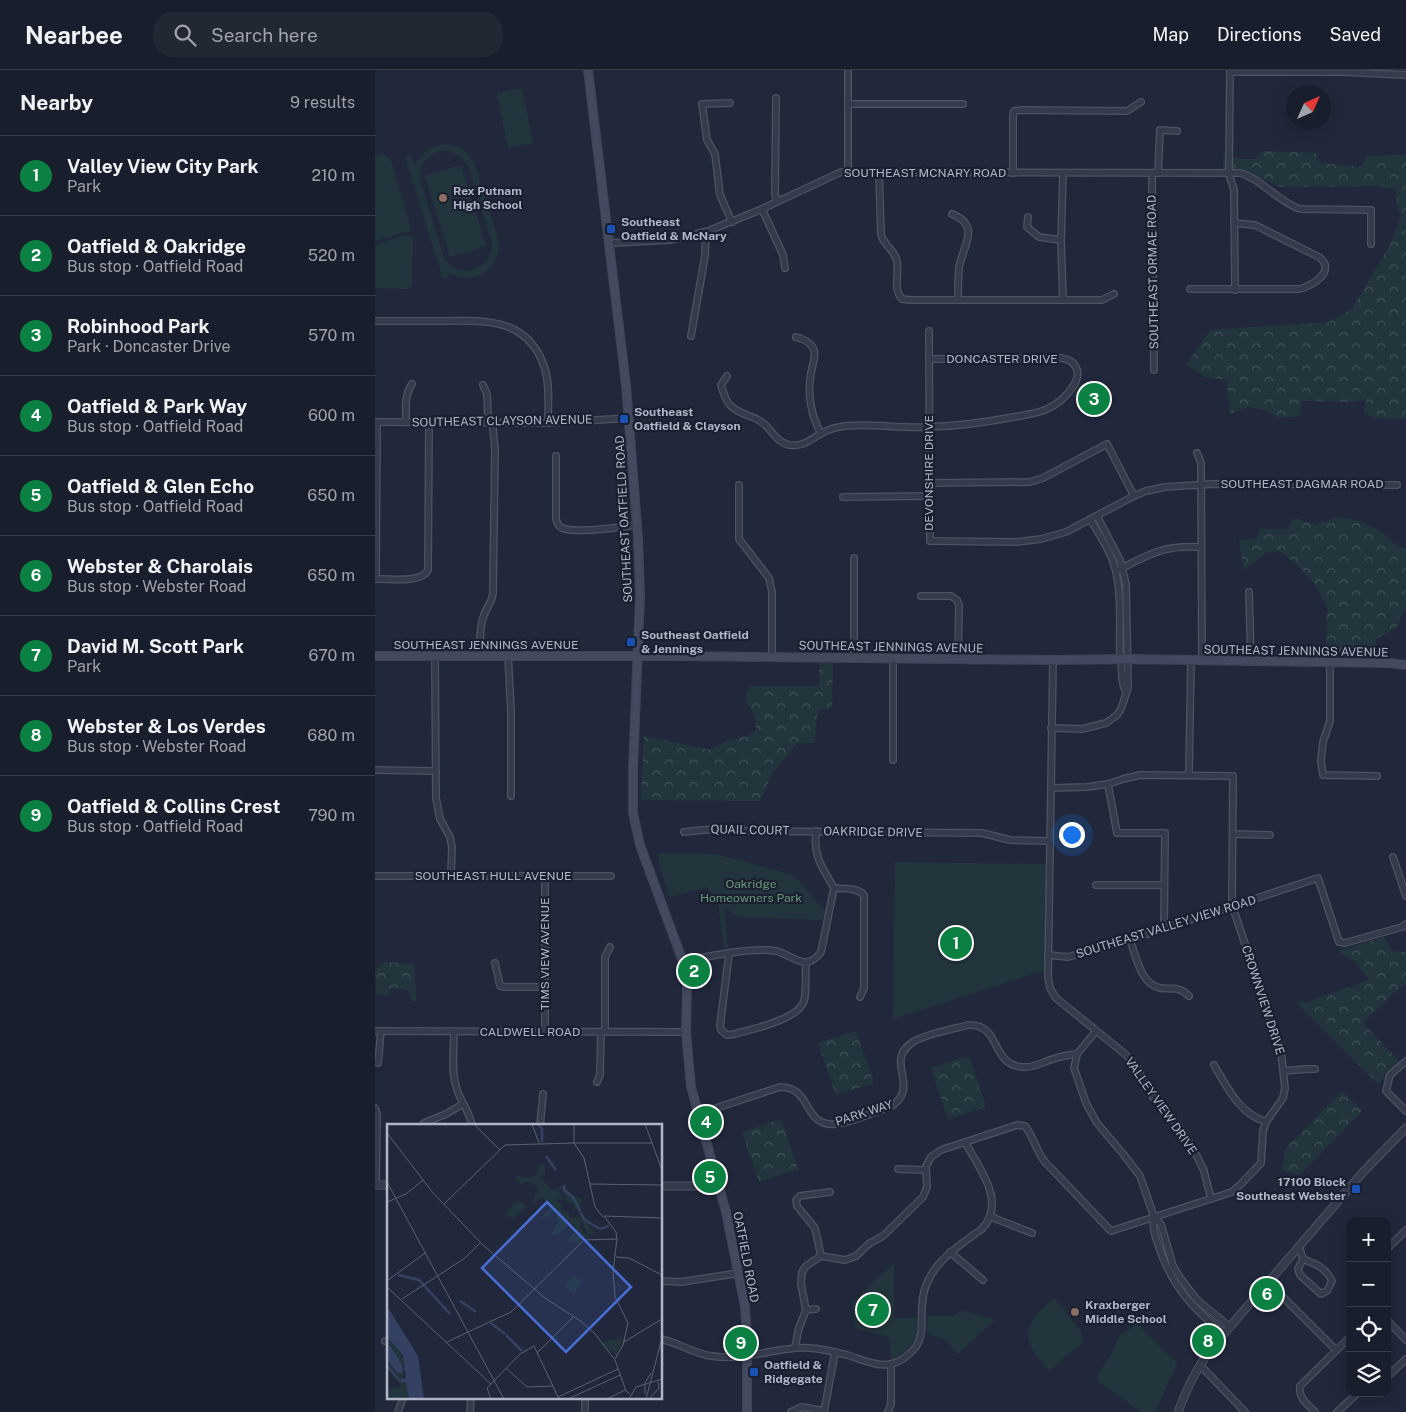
<!DOCTYPE html>
<meta charset="utf-8">
<style>
:root{--surface:#191e2c;--page:#222734;--text:#f1f3f6;--muted:#9fa2a9;--line:#373c48;--accent:#0b8043}
body{margin:0;font-family:"Public Sans",sans-serif;background:var(--page);color:var(--text)}
.controls{position:absolute;right:15px;bottom:15px;display:grid;overflow:hidden;border-radius:10px;box-shadow:0 5px 20px #0002}
.controls button{width:45px;height:45px;display:grid;place-items:center;padding:0;border:0;border-bottom:1px solid var(--line);background:var(--surface);color:var(--text);font:25px sans-serif}
.compass{position:absolute;left:911px;top:15px;width:45px;height:45px;border-radius:50%;background:var(--surface);box-shadow:0 5px 20px #0002;rotate:45deg}
.you{position:absolute;left:696px;top:764px;width:18px;height:18px;margin:-12px;border:4px solid #fff;border-radius:50%;background:#1a73e8;box-shadow:0 0 0 8px #1a73e833}
.badge{display:grid;place-items:center;width:32px;height:32px;border-radius:50%;background:var(--accent);color:#fff;font-size:16px;font-weight:700}
.pin{position:absolute;translate:-50% -50%;border:2px solid #fff;box-shadow:0 1px 5px #0006}
.list{margin:0;padding:0;list-style:none}
h2{display:flex;justify-content:space-between;align-items:center;height:65px;margin:0;padding:0 20px;font-size:21px}
h2 small{font-size:16px;font-weight:400;color:var(--muted)}
.list li{display:grid;grid-template-columns:32px 1fr auto;gap:15px;align-items:center;box-sizing:border-box;height:80px;padding:0 20px;border-top:1px solid var(--line)}
.list b{display:block;font-size:19px;white-space:nowrap}
.list p{margin:0;font-size:16px;white-space:nowrap;color:var(--muted)}
.list em{font-size:16px;font-style:normal;color:var(--muted)}
.icon{flex:none;width:28px;height:28px;fill:none;stroke:currentColor;stroke-width:2;stroke-linecap:round;stroke-linejoin:round}
.map{position:relative;flex:none;width:1031px;height:1342px;overflow:hidden}
header{display:flex;align-items:center;gap:30px;box-sizing:border-box;height:70px;padding:0 25px;background:var(--surface);border-bottom:1px solid var(--line)}
header strong{font-size:24px}
nav{display:flex;gap:28px;margin-inline-start:auto;font-size:18px}
.search{width:350px;height:45px;background:var(--page);display:flex;align-items:center;gap:12px;box-sizing:border-box;padding:0 18px;border-radius:20px;color:var(--muted);font-size:19px}
main{display:flex}
aside{flex:1;background:var(--surface)}
.map>svg:first-child{display:block}
</style>
<header>
<strong>Nearbee</strong>
<div class="search"><svg class="icon" aria-label="search" viewBox="0 0 24 24"><circle cx="10" cy="10" r="6"/><path d="M15 15l6 6"/></svg>Search here</div>
<nav><a>Map</a><a>Directions</a><a>Saved</a></nav>
</header>
<main>
<aside>
<h2>Nearby<small>9 results</small></h2>
<ul class="list">
<li><span class="badge">1</span><div><b>Valley View City Park</b><p>Park</p></div><em>210 m</em></li>
<li><span class="badge">2</span><div><b>Oatfield &amp; Oakridge</b><p>Bus stop · Oatfield Road</p></div><em>520 m</em></li>
<li><span class="badge">3</span><div><b>Robinhood Park</b><p>Park · Doncaster Drive</p></div><em>570 m</em></li>
<li><span class="badge">4</span><div><b>Oatfield &amp; Park Way</b><p>Bus stop · Oatfield Road</p></div><em>600 m</em></li>
<li><span class="badge">5</span><div><b>Oatfield &amp; Glen Echo</b><p>Bus stop · Oatfield Road</p></div><em>650 m</em></li>
<li><span class="badge">6</span><div><b>Webster &amp; Charolais</b><p>Bus stop · Webster Road</p></div><em>650 m</em></li>
<li><span class="badge">7</span><div><b>David M. Scott Park</b><p>Park</p></div><em>670 m</em></li>
<li><span class="badge">8</span><div><b>Webster &amp; Los Verdes</b><p>Bus stop · Webster Road</p></div><em>680 m</em></li>
<li><span class="badge">9</span><div><b>Oatfield &amp; Collins Crest</b><p>Bus stop · Oatfield Road</p></div><em>790 m</em></li>
</ul>
</aside>
<div class="map">
<svg width="1031" height="1342" viewBox="0 0 1031 1342">
<defs>
<pattern id="forest-crowns" width="20" height="18" patternUnits="userSpaceOnUse" patternTransform="scale(1.25)"><rect width="20" height="18" fill="#23353c"/><path d="M2 6a3 3 0 1 1 6 0M12 15a3 3 0 1 1 6 0" fill="none" stroke="#405057"/></pattern>
</defs>
<rect width="100%" height="100%" fill="#21283b"/>
<!-- forest -->
<g fill="url(#forest-crowns)">
<path d="M888 81 941 83 945 93 987 97 992 86 1031 85V349H1003L989 343 991 330 978 332 927 331 924 346 904 348 891 340 873 337 855 344 852 310 831 307 811 295 835 260 954 252 977 239 1016 173 1025 149 1020 120 1006 116 905 117 872 101 848 99 849 82 866 89H880Z"/>
<path d="M963 447C978 449 992 453 1005 461 1015 467 1020 478 1031 479V537L1022 557 1001 569 1000 583H951L952 538 939 512 921 494 904 481 892 482 869 500 864 470 882 469 885 459H913L919 448 940 455Z"/>
<path d="M444 593H458L457 638 443 640 439 673H422L397 704 385 731 266 730 269 666 335 680 354 670 372 666 381 660 379 645 371 630 374 616H444Z"/>
<path d="M1009 867 1017 881 1031 882V915L1024 918 988 953 1025 992 1003 1014 922 933 929 931 930 933 994 910 981 892 963 881Z"/>
<path d="M8 892 39 894 41 931H37L34 921 24 918 15 919 14 925H2L0 901Z"/>
<path d="M481 961 499 1013 461 1025 443 973Z"/>
<path d="M594 986 611 1037 573 1049 556 998Z"/>
<path d="M967 1021 987 1041 924 1105 907 1100 911 1078Z"/>
<path d="M406 1049 423 1099 384 1112 367 1062Z"/>
</g>
<!-- green -->
<g fill="#23353c" fill-rule="evenodd">
<path d="M147 18 158 73 133 78 122 23Z"/>
<path d="M72 74 88 79 99 92 124 172C125 200 98 216 73 203L74 207 68 209 30 86 36 84 40 95C47 82 57 75 72 74ZM71 81 84 85 93 95 117 173C118 201 84 211 69 188L45 110C44 93 54 81 71 81Z"/>
<path d="M9 84 15 88 36 158 34 161 0 171V87Z"/>
<path d="M86 95 111 176 75 187 50 106Z"/>
<path d="M27 166H38L37 215 34 219 0 218V178L8 172Z"/>
<path d="M706 313 735 319 736 333 720 345 698 325Z"/>
<path d="M282 783 341 784 418 805 450 841 448 850 365 847 349 838 353 878H349L343 834 332 817 295 827 283 791 285 790Z"/>
<path d="M520 792 671 794 670 900 518 949Z"/>
<path d="M519 1193V1248H543C543 1268 536 1282 516 1289L514 1267 480 1258 477 1232Z"/>
<path d="M679 1228 707 1263 708 1272 674 1301C644 1268 646 1257 679 1228Z"/>
<path d="M588 1240 619 1250 583 1284 569 1269 552 1264 553 1246H579Z"/>
<path d="M762 1253 802 1293 780 1342H766L723 1311V1305L737 1283 744 1266Z"/>
</g>
<g fill="none" stroke-linecap="round" stroke-linejoin="round">
<defs>
<g id="minor">
<path d="M855 0 854 104 859 120 860 220"/>
<path d="M855 2H967L1030 5"/>
<path d="M401 28 400 124 402 132"/>
<path d="M355 33 327 34 332 70 340 84 345 125 357 152"/>
<path d="M473 34H588"/>
<path d="M473 101V0"/>
<path d="M504 103 506 164C508 175 520 180 522 191 524 203 518 220 527 229L535 230H727L739 224"/>
<path d="M638 103V45L639 41 646 40 752 41 766 32"/>
<path d="M688 103 686 170 688 230"/>
<path d="M777 103 779 300"/>
<path d="M783 103 785 60 802 61"/>
<path d="M387 139 408 185 410 198"/>
<path d="M577 144C607 156 587 177 584 198 583 209 583 220 583 230"/>
<path d="M653 147 652 157 664 167 686 170"/>
<path d="M233 168 237 173 295 170 333 161 387 139 466 102 865 103C887 109 903 132 925 139L996 140V174"/>
<path d="M815 219H925C938 215 962 201 944 187L880 155 859 153"/>
<path d="M0 251C22 251 43 251 65 251 109 250 154 247 170 299 175 316 173 335 173 353"/>
<path d="M554 261 555 471 641 472 666 469 691 462 759 426 771 421 790 417 838 414 1022 415"/>
<path d="M316 266 330 186 331 162"/>
<path d="M421 267C428 269 437 273 439 280 441 288 437 296 436 303 432 325 436 345 446 364"/>
<path d="M352 306 346 315C348 322 350 330 355 335 364 345 378 345 388 353 397 360 401 372 414 375 427 377 434 371 445 364 452 360 462 357 470 356 498 353 526 359 554 357 581 356 607 353 633 348 646 346 659 344 670 340 682 335 692 326 699 315 707 302 701 290 686 288L554 289"/>
<path d="M0 352 173 353 254 348"/>
<path d="M31 352C31 339 29 326 37 314"/>
<path d="M822 383 826 393 827 591"/>
<path d="M181 386V449C182 453 183 456 187 458 200 464 247 457 262 455"/>
<path d="M554 413 655 412 668 408 732 374 759 426"/>
<path d="M364 415V469L394 508 397 522V587"/>
<path d="M468 427 554 426"/>
<path d="M715 449C725 466 737 483 741 502 747 529 744 558 745 585 748 596 745 613 751 621"/>
<path d="M479 488V588"/>
<path d="M745 499C777 483 789 475 826 477"/>
<path d="M0 509C15 508 46 514 53 500L54 352"/>
<path d="M1 509 2 352"/>
<path d="M874 522 876 591"/>
<path d="M546 526H576L582 530 584 535 583 589"/>
<path d="M60 586 61 728 65 749 75 767 77 777 76 805"/>
<path d="M106 586C105 573 104 558 109 545 112 537 117 532 118 523L120 380 118 358 113 346 112 324 108 315"/>
<path d="M133 586 136 640V726"/>
<path d="M678 590 673 907 675 918 681 928 750 984 761 995 777 1026 803 1055 818 1078 829 1101 836 1129"/>
<path d="M955 592V651L948 672 946 691 948 705 1002 706"/>
<path d="M676 658 707 659 731 653 742 645 746 639 753 618 751 514 745 490 722 446"/>
<path d="M518 690V588"/>
<path d="M0 700 60 701"/>
<path d="M814 704 816 591"/>
<path d="M733 714 742 763H790L789 859"/>
<path d="M309 762 350 758 372 761 607 763 635 770 675 771"/>
<path d="M858 764 895 765"/>
<path d="M1018 787 1031 826"/>
<path d="M0 806H236"/>
<path d="M721 815H789"/>
<path d="M459 818C469 819 481 817 489 825V918L485 927"/>
<path d="M755 870C761 885 765 914 785 918 798 920 802 915 814 926"/>
<path d="M354 884 345 956 346 960 352 965 360 964C377 959 423 950 429 931 432 920 430 904 431 892"/>
<path d="M673 885 693 887 745 873 943 808 964 872 970 873 1027 857 1031 854"/>
<path d="M309 892C331 886 379 877 401 881 411 883 421 892 430 892 438 892 442 887 446 882L459 818C447 797 438 787 441 761"/>
<path d="M120 893 125 916 129 917H170"/>
<path d="M0 961 311 962"/>
<path d="M79 961C79 979 76 999 81 1016 84 1030 95 1041 97 1056"/>
<path d="M170 961V806"/>
<path d="M721 961 702 984 699 998 711 1033 722 1053 749 1085 765 1106 779 1147 786 1154 798 1196 806 1209 822 1230 855 1257"/>
<path d="M230 962V887L235 877"/>
<path d="M1031 991 1015 1005 1011 1021 1031 1041"/>
<path d="M3 993 6 961"/>
<path d="M839 995C853 1019 864 1043 891 1052"/>
<path d="M909 1001 931 999H940"/>
<path d="M222 1012 225 1005 226 962"/>
<path d="M0 1038 2 1044 1 1115"/>
<path d="M323 1044 405 1017C436 1017 428 1051 454 1054 468 1056 502 1041 517 1036 546 1016 508 991 538 972 551 964 578 959 593 955 628 954 614 995 648 997 658 998 666 993 675 990 683 987 692 985 702 984"/>
<path d="M49 1053 71 1044 88 1034"/>
<path d="M165 1056 168 1024"/>
<path d="M523 1099 550 1100"/>
<path d="M616 1147 657 1163"/>
<path d="M779 1147C777 1158 780 1166 784 1177 796 1214 818 1240 849 1263"/>
<path d="M924 1176 928 1189 923 1199 925 1205 946 1224 952 1221 957 1211C951 1198 941 1194 928 1189"/>
<path d="M1015 1176 1031 1160"/>
<path d="M575 1182 608 1210"/>
<path d="M446 1186 440 1158 422 1136 421 1130 425 1126 455 1122"/>
<path d="M286 1211 306 1212 364 1203"/>
<path d="M893 1212 961 1280"/>
<path d="M431 1240 441 1239"/>
<path d="M1012 1250 1031 1270"/>
<path d="M286 1269C304 1273 319 1284 337 1286 360 1290 382 1284 405 1280 415 1279 424 1277 435 1278 447 1279 460 1282 472 1285 486 1289 501 1297 516 1294 526 1292 535 1284 541 1277 549 1264 546 1250 547 1236 548 1198 579 1179 607 1159 632 1132 604 1098 590 1072"/>
<path d="M10 1271H14"/>
<path d="M420 1277 424 1258 431 1240 426 1214 427 1202 431 1196 446 1186 470 1190 481 1186 495 1173 508 1166 548 1127 552 1117 551 1096 556 1087 566 1080 642 1055 650 1056C658 1065 661 1081 670 1092L736 1161 857 1122 866 1114 886 1093 888 1061 891 1052 908 1028 910 1018 906 981 857 835 858 706 765 705 748 709 733 714 712 717 676 718"/>
<path d="M825 1295 870 1342"/>
<path d="M1012 1307 1031 1289"/>
<path d="M23 1342 27 1331"/>
<path d="M95 1342 96 1328"/>
<path d="M210 1342V1328"/>
<path d="M416 1342 427 1337 449 1341"/>
<path d="M449 1342 460 1282"/>
<path d="M513 1342 516 1334V1294"/>
<path d="M940 1342C932 1334 923 1328 925 1316L975 1267"/>
<path d="M962 1342 983 1323"/>
</g>
<g id="tertiary">
<path d="M0 1115H14"/>
<path d="M286 1116H344"/>
<path d="M803 1342C812 1317 823 1295 840 1274L989 1101 1031 1058"/>
</g>
<g id="secondary">
<path d="M213 0 251 315 263 468 265 526 258 700V743L265 775 311 900 312 915 311 962 316 1017 351 1142 370 1237 372 1267V1342"/>
<path d="M0 586H298L678 590 752 589 1014 593 1031 595"/>
</g>
</defs>
<!-- minor casing -->
<use href="#minor" stroke="#4d5363" stroke-width="8"/>
<!-- tertiary casing -->
<use href="#tertiary" stroke="#4d5363" stroke-width="9"/>
<!-- secondary casing -->
<use href="#secondary" stroke="#3e4454" stroke-width="10"/>
<!-- minor -->
<use href="#minor" stroke="#353b4b" stroke-width="5.5"/>
<!-- tertiary -->
<use href="#tertiary" stroke="#353b4b" stroke-width="7"/>
<!-- secondary -->
<use href="#secondary" stroke="#43495e" stroke-width="8"/>
</g>
<!-- markers -->
<g fill="#8d6e63" stroke="#1a2030" stroke-width="2">
<circle cx="68" cy="128" r="5"/>
<circle cx="700" cy="1242" r="5"/>
</g>
<g fill="#1a4fb4" stroke="#1a2030" stroke-width="2">
<rect x="231" y="154" width="10" height="10" rx="2.5"/>
<rect x="244" y="344" width="10" height="10" rx="2.5"/>
<rect x="251" y="567" width="10" height="10" rx="2.5"/>
<rect x="976" y="1114" width="10" height="10" rx="2.5"/>
<rect x="374" y="1297" width="10" height="10" rx="2.5"/>
</g>
<g text-anchor="middle" stroke-width="4.5" stroke-linejoin="round" paint-order="stroke">
<!-- street labels -->
<g font-size="12" fill="#b0b6c7" stroke="#1a2030">
<text x="550" y="107">SOUTHEAST MCNARY ROAD</text>
<text transform="translate(778 202) rotate(-91)" y="4">SOUTHEAST ORMAE ROAD</text>
<text x="627" y="293">DONCASTER DRIVE</text>
<text transform="translate(127 351) rotate(-1)" y="4">SOUTHEAST CLAYSON AVENUE</text>
<text transform="translate(554 403) rotate(-90)" y="4">DEVONSHIRE DRIVE</text>
<text x="927" y="418">SOUTHEAST DAGMAR ROAD</text>
<text transform="translate(249 449) rotate(-93)" y="4">SOUTHEAST OATFIELD ROAD</text>
<text x="111" y="579">SOUTHEAST JENNINGS AVENUE</text>
<text transform="translate(516 577) rotate(1)" y="4">SOUTHEAST JENNINGS AVENUE</text>
<text transform="translate(921 581) rotate(1)" y="4">SOUTHEAST JENNINGS AVENUE</text>
<text transform="translate(375 760) rotate(1)" y="4">QUAIL COURT</text>
<text transform="translate(498 762) rotate(1)" y="4">OAKRIDGE DRIVE</text>
<text x="118" y="810">SOUTHEAST HULL AVENUE</text>
<text transform="translate(791 857) rotate(-17)" y="4">SOUTHEAST VALLEY VIEW ROAD</text>
<text transform="translate(170 884) rotate(-90)" y="4">TIMS VIEW AVENUE</text>
<text transform="translate(888 930) rotate(72)" y="4">CROWNVIEW DRIVE</text>
<text x="155" y="966">CALDWELL ROAD</text>
<text transform="translate(786 1036) rotate(55)" y="4">VALLEY VIEW DRIVE</text>
<text transform="translate(489 1043) rotate(-18)" y="4">PARK WAY</text>
<text transform="translate(371 1187) rotate(79)" y="4">OATFIELD ROAD</text>
</g>
<!-- poi labels -->
<g font-size="12" font-weight="bold" fill="#b0b6c7" stroke="#1a2030" text-anchor="start">
<text x="78" y="125">Rex Putnam<tspan x="78" dy="14">High School</tspan></text>
<text x="246" y="156">Southeast<tspan x="246" dy="14">Oatfield &amp; McNary</tspan></text>
<text x="259" y="346">Southeast<tspan x="259" dy="14">Oatfield &amp; Clayson</tspan></text>
<text x="266" y="569">Southeast Oatfield<tspan x="266" dy="14">&amp; Jennings</tspan></text>
<text x="971" y="1116" text-anchor="end">17100 Block<tspan x="971" dy="14">Southeast Webster</tspan></text>
<text x="710" y="1239">Kraxberger<tspan x="710" dy="14">Middle School</tspan></text>
<text x="389" y="1299">Oatfield &amp;<tspan x="389" dy="14">Ridgegate</tspan></text>
</g>
<!-- park labels -->
<g font-size="12" fill="#67997a" stroke="#1a2030">
<text x="376" y="818">Oakridge<tspan x="376" dy="14">Homeowners Park</tspan></text>
</g>
</g>
<!-- overview -->
<g transform="translate(12 1054)">
<rect width="275" height="275" fill="#21283b"/>
<path d="M152 38 153 42 157 40 158 46V51L153 52 164 66 178 61 186 74H195L192 84H187V80L180 78 175 64 172 66 177 79 172 74 168 77 175 81 174 86 182 89 183 94 196 93 209 112 199 108 195 97 193 103 202 114 194 113 191 120 186 117 179 119 184 111 190 109 185 98 170 111H164L171 97 169 88 166 87 159 94 153 95 166 82 155 73 144 81 152 64 139 57 135 61 128 54 133 51 137 54 150 51ZM131 76 141 83 125 95 119 89Z" fill="#23353c"/>
<path d="M187 151 194 158 187 171 177 161ZM236 214 229 232 214 218ZM2 215 13 226 18 239 16 258 22 266 21 275H0V266L15 262 0 244V236L12 250 16 248V242L3 221Z" fill="#23353c"/>
<path d="M0 182 31 232 37 275H22L19 259 12 257 0 244V240L13 256 19 254 16 231 2 215V220L15 240 16 248 11 250 0 235Z" fill="#354163"/>
<path fill="none" stroke="#354163" stroke-width="2.5" d="M151 0 155 5V18M159 32 169 46M177 61V66L186 73 193 87M193 88 198 96 213 105 222 102M11 151 32 156 63 190M73 177 89 188M104 199 118 210M119 211 135 227"/>
<path fill="none" stroke="#5a6173" stroke-width="1" d="M87 0 113 26M145 0 152 19M258 0 275 46M0 9 47 70 97 122 158 174 195 198 208 210 228 236 239 267 243 270M0 58 117 275M203 60 275 61M0 78 19 70 36 56M57 80 118 21 187 19V0M216 93 208 83 197 34 187 19H265M229 133 242 134 275 151M0 157 38 129M0 163 104 260M15 175 78 134 93 119M81 208 124 188 197 116 230 115 229 108 217 92 275 94M60 218 81 208M237 218 275 195M150 229 187 192M228 235 236 221 241 199 228 173 226 146 230 115M119 244 140 263 166 262M258 270V259L264 249M171 273 231 245M104 275 100 264 133 230 147 222 172 275M181 275 233 251M220 275 238 266M242 275 249 263 275 255M259 275 275 214M262 275 272 264 271 258"/>
<path fill="#496dd3" fill-opacity="0.15" stroke="#496dd3" stroke-width="2.5" d="M160 78 244 163 179 228 95 144Z"/>
<rect width="275" height="275" fill="none" stroke="#b0b6c7" stroke-width="2.5"/>
</g>
</svg>
<div class="controls">
<button>+</button>
<button>−</button>
<button><svg class="icon" aria-label="locate" viewBox="0 0 24 24"><circle cx="12" cy="12" r="6"/><path d="M12 2v4M12 18v4M2 12h4M18 12h4"/></svg></button>
<button><svg class="icon" aria-label="layers" viewBox="0 0 24 24"><path d="M12 4l9 5-9 5-9-5zM3 14l9 5 9-5"/></svg></button>
</div>
<svg class="compass" viewBox="-18 -18 36 36"><path d="M0-13l5 13h-10z" fill="#e53935"/><path d="M0 13l5-13h-10z" fill="#9fa2a9"/></svg>
<div class="you"></div>
<div class="pin badge" style="left:581px;top:873px">1</div>
<div class="pin badge" style="left:319px;top:901px">2</div>
<div class="pin badge" style="left:719px;top:329px">3</div>
<div class="pin badge" style="left:331px;top:1052px">4</div>
<div class="pin badge" style="left:335px;top:1107px">5</div>
<div class="pin badge" style="left:892px;top:1224px">6</div>
<div class="pin badge" style="left:498px;top:1240px">7</div>
<div class="pin badge" style="left:833px;top:1271px">8</div>
<div class="pin badge" style="left:366px;top:1273px">9</div>
</div>
</main>
